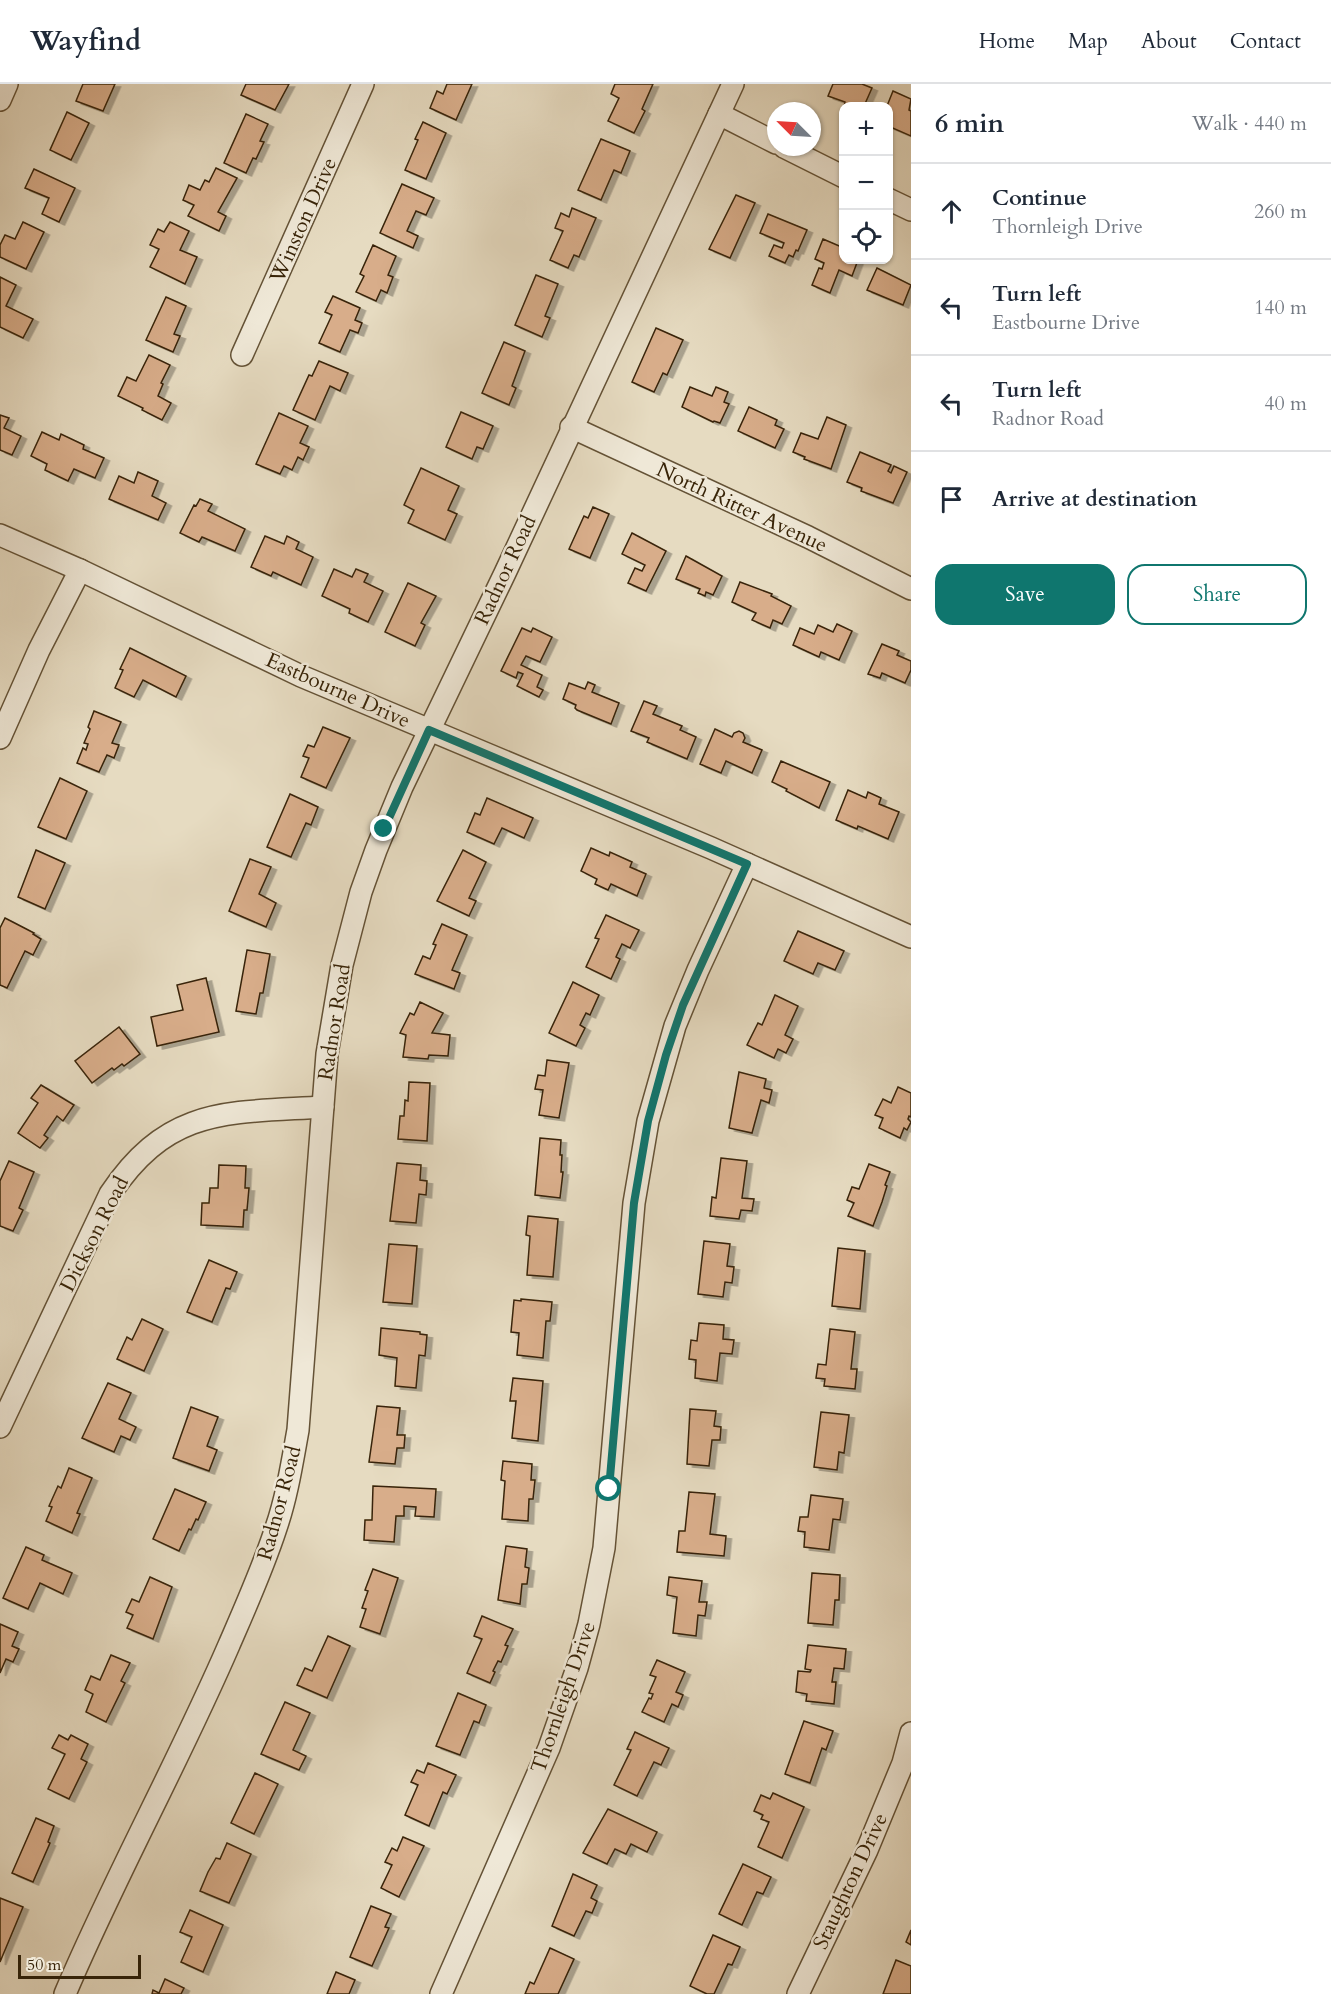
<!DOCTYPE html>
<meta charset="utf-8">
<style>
:root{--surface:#fff;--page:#f6f6f7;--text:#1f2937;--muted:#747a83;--line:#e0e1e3;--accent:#0f766e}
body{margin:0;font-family:Cardo,serif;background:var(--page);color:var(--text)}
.controls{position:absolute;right:18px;top:18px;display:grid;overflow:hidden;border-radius:12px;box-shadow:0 2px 4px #0004}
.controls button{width:54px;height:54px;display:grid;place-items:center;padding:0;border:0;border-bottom:2px solid var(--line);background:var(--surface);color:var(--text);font:30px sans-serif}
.compass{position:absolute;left:767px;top:18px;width:54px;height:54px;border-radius:50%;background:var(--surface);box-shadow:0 2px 4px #0004;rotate:294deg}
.scale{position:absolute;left:18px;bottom:15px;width:123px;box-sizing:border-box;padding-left:6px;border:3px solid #382408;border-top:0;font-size:16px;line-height:21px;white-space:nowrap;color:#382408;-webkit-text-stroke:4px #efe8d7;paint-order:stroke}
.stop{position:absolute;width:18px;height:18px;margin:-14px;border:4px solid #0f766e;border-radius:50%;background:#fff}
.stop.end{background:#0f766e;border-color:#fff;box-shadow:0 2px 6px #0008}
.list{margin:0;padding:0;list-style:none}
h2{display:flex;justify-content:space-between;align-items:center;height:78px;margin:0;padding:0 24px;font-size:26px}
h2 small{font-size:20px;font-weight:400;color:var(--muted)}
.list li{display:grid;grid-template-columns:39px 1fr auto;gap:18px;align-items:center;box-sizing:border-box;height:96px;padding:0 24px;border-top:2px solid var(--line)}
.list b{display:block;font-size:22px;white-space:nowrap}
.list p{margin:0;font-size:20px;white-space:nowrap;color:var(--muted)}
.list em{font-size:20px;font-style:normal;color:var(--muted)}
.actions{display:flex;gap:12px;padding:18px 24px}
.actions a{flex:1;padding:14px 0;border:2px solid var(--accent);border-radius:18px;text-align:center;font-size:21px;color:var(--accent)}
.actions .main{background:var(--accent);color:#fff}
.icon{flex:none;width:33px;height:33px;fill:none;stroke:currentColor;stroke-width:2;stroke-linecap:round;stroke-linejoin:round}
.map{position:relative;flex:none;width:911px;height:1910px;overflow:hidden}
header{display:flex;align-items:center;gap:36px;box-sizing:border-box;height:84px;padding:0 30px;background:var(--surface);border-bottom:2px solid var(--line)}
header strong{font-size:28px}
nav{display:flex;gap:33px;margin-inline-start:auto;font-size:21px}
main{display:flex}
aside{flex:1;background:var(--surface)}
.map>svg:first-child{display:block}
</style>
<header>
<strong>Wayfind</strong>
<nav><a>Home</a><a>Map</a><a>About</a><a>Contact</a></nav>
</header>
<main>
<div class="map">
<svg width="911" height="1910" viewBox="0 0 911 1910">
<defs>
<filter id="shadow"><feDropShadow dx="5.5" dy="3" stdDeviation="0" flood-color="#0004"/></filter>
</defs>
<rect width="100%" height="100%" fill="#e6dbc1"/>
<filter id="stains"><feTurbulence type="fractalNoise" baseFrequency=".00333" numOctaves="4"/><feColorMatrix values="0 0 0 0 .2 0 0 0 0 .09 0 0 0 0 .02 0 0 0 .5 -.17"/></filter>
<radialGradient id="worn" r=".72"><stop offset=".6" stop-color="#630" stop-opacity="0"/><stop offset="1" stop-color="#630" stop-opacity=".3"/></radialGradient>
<!-- building -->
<g fill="#d8ad8a" stroke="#382408" stroke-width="1.5" filter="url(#shadow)">
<path d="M83 0H115L103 27 76 17Z"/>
<path d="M246 0H289L275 26 241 11Z"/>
<path d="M447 0H472L456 36 430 24 437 7 443 10Z"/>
<path d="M615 0H653L642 25 645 27 634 49 608 37 619 14 611 10Z"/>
<path d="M833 0H862L872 4 864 22 844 23 845 18 828 12Z"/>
<path d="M893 7 911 15 909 26 911 27V52L888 42V22H887Z"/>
<path d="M67 28 89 39 71 76 50 66Z"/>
<path d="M246 30 268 40 260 57 264 58 256 75 253 74 246 89 224 79Z"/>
<path d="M423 38 446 49 426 95 405 86 418 56 415 55Z"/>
<path d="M601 55 630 67 621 89 614 86 601 116 578 106Z"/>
<path d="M216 84 237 94 218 128 226 132 219 147 188 132 194 121 183 116 189 101 200 106 205 96 209 98Z"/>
<path d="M34 85 75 104 59 138 42 130 49 114 25 104Z"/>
<path d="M402 100 434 114 426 131 416 127 407 147 418 152 413 164 380 149Z"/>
<path d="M736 111 755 119 730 174 709 165Z"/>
<path d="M572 124 596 134 579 173 574 171 568 184 550 176 563 147 555 144 561 129 569 133Z"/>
<path d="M768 130 807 146 798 167 796 166 793 173 789 171 785 179 769 172 774 161 782 164 784 159 760 149Z"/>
<path d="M23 138 44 148 26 185 0 173V161L5 151 15 155Z"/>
<path d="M170 138 189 147 180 166 197 173 185 200 150 183 159 165 150 161 158 145 164 148Z"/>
<path d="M823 155 844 164V176H858L852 192 839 186 830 209 812 201 819 184 822 185 824 179 815 175Z"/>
<path d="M373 161 396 172 388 191 393 193 387 209 381 206 376 217 356 208 364 192 360 190Z"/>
<path d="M877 184 911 201 903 221 867 206Z"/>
<path d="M536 191 558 200 545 232 550 234 542 253 515 241Z"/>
<path d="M0 193 16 201 6 222 33 235 23 254 0 243Z"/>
<path d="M333 212 360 224 355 236 362 239 358 249 350 246 340 268 319 259 332 231 325 228Z"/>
<path d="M166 213 186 222 174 250 180 252 173 268 146 256Z"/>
<path d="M656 244 683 256 667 291 663 289 654 308 632 298Z"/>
<path d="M504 258 525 267 512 302 516 304 509 321 482 309Z"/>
<path d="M149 271 170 281 161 299 163 300 158 312 171 319 162 336 142 326 143 324 118 312 127 293 136 297Z"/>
<path d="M319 277 348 289 340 307 330 302 315 336 293 326 309 291 312 292Z"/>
<path d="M690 303 712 312 716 303 728 308 724 318 729 320 720 339 714 337 713 338 682 323Z"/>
<path d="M749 323 777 336 775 341 784 345 775 364 738 347Z"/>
<path d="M461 328 493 342 483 365 477 363 472 375 446 363Z"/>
<path d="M279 329 308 342 300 359 309 363 303 376 298 373 292 386 284 382 280 390 256 380Z"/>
<path d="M0 331 9 334 4 344 21 352 12 371 0 366Z"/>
<path d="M827 333 846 341 831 385 804 375 805 373 793 368 801 349 818 355Z"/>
<path d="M42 348 59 356 61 350 84 361 83 365 104 374 95 394 74 385 68 397 45 386 47 380 31 372Z"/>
<path d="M860 368 891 381 888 387 891 389 894 382 907 388 893 419 861 407 862 404 847 398Z"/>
<path d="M421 384 459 402 448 426 457 430 445 456 408 439 414 426 404 421Z"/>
<path d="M138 388 158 397 152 412 166 419 158 436 109 415 119 392 134 399Z"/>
<path d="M200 415 212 420 208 427 245 445 235 467 202 453 199 458 180 449 194 421 196 422Z"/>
<path d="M593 423 609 430 590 474 569 465 584 432 588 434Z"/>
<path d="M632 449 666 467 646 507 628 499 635 484 642 487 645 481 622 470Z"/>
<path d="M265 452 284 460 287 452 299 458 296 465 313 473 301 501 273 488 271 492 251 483Z"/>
<path d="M686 472 722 492 713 511 706 508 705 512 698 509 700 505 676 495Z"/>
<path d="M334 485 352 493 356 485 368 490 364 498 383 507 368 538 349 529 350 525 322 512Z"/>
<path d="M740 498 772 510 771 512 791 522 782 540 773 536 770 544 752 536 756 529 732 518Z"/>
<path d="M408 499 436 512 421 539 425 541 415 562 385 548Z"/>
<path d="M837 540 852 547 839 576 821 568 819 573 793 561 800 544 814 550 818 541 833 548Z"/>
<path d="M522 544 531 548 533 544 552 553 540 578 526 572 521 581 542 591 537 603 543 606 539 613 517 602 523 590 518 588 516 594 501 587Z"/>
<path d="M882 560 899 567 897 571 911 577V586L905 599 882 589 880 594 868 590Z"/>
<path d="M130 564 186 592 176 613 143 596 134 613 115 604 123 586 120 585Z"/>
<path d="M588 598 595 601 592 608 619 619 611 640 577 626 575 624 576 621 563 615 569 599 585 605Z"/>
<path d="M644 617 657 622 653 630 682 642 680 646 696 653 687 675 647 658 649 654 631 647Z"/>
<path d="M94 627 121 638 112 659 119 661 114 674 107 671 99 688 77 679 83 664 86 666 88 660 84 659 90 645 88 643Z"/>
<path d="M323 643 350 654 326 704 301 693 309 674 303 672 308 661 314 663Z"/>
<path d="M715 645 732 653 734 649 739 647 743 649 745 654 743 658 762 666 752 689 726 677 721 689 700 680Z"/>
<path d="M781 677 830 698 819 724 786 707 787 705 772 698Z"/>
<path d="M60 694 87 707 66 755 38 743Z"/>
<path d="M848 706 866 714 868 708 881 714 879 720 899 728 888 755 858 742 857 745 836 736Z"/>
<path d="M290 710 318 723 311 741 306 739 291 773 267 763Z"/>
<path d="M487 714 533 734 524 754 502 744 494 760 467 748 475 729 480 731Z"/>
<path d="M591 764 609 772 610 768 632 778 630 783 646 790 637 812 611 800 608 806 595 800 597 795 581 787Z"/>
<path d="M36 766 65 779 45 825 18 813Z"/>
<path d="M463 766 486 778 469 814 476 817 469 832 437 817Z"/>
<path d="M250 775 271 783 259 810 276 819 266 843 229 827Z"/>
<path d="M606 831 639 846 630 864 622 860 616 873 620 875 611 895 586 883 599 855 595 854Z"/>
<path d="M5 834 34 849 33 850 41 855 33 871 25 867 7 904 0 901V844Z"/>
<path d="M442 840 467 851 452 886 460 889 454 905 415 890 423 872 430 875 436 861 433 860Z"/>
<path d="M798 847 844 867 835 886 818 879 813 890 784 877Z"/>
<path d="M247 866 270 870 263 909H260L256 930 236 927Z"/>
<path d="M206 894 219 948 157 962 151 933 183 926 177 901Z"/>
<path d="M573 898 599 911 590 931 586 929 580 941 585 944 576 962 549 949Z"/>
<path d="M775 911 798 922 785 951 793 955 786 969 778 965 774 974 747 961 758 939 762 941Z"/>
<path d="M420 918 443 929 432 949 450 951 448 972 429 971 428 975 403 973 406 951 400 949 410 929 414 931Z"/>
<path d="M119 943 140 970 124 982 122 980 114 986 112 984 92 999 75 977Z"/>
<path d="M547 976 569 979 559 1034 539 1031 543 1006 535 1005 538 991 545 992Z"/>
<path d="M739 988 766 995 764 1004 772 1006 769 1019 761 1016 752 1049 729 1044Z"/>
<path d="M409 998 430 999 427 1057 398 1055 400 1032H404L405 1016 408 1017Z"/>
<path d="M41 1001 74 1021 63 1037 57 1032 44 1051 48 1054 40 1064 18 1049 38 1019 31 1014Z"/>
<path d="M898 1003 911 1009V1033L909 1032 908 1035 911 1038 907 1046 904 1044 900 1054 879 1044 883 1034 875 1031 883 1015 891 1019Z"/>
<path d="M540 1054 561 1056 560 1071H562L561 1088H563L560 1114 535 1111Z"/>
<path d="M721 1074 747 1077 742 1114 754 1115 752 1127 741 1126 739 1135 710 1132 712 1113 716 1114Z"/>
<path d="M9 1077 34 1088 19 1124 23 1126 13 1147 0 1142V1097Z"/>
<path d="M397 1079 421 1081 420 1096 427 1097 426 1111 419 1110 416 1139 390 1137Z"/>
<path d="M869 1080 890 1088 885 1101 887 1102 882 1118 873 1142 848 1132 854 1119 847 1116 852 1103 859 1105Z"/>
<path d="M219 1081 246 1082 245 1104H249L247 1126H244L243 1143 201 1141 202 1119H209L210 1104H218Z"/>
<path d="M528 1132 558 1135 553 1193 527 1191 530 1152 526 1151Z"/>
<path d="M704 1157 730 1160 727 1182 734 1183 732 1199 725 1198 723 1213 698 1210Z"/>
<path d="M389 1160 417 1162 412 1220 383 1218Z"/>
<path d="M838 1164 865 1167 860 1225 832 1222Z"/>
<path d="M209 1176 237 1188 230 1205 226 1204 212 1238 187 1228Z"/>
<path d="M521 1215 552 1218 550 1237H546L543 1274 517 1271 519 1249 511 1248 514 1216 521 1217Z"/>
<path d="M142 1235 163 1245 144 1287 117 1275 127 1253 132 1256Z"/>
<path d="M699 1239 724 1241 723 1255 734 1256 732 1270 720 1269 717 1297 695 1294 696 1276 689 1275 691 1256 697 1257Z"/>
<path d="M381 1244 420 1248V1250L427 1251 425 1272 419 1271 416 1304 395 1302 397 1274 379 1271Z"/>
<path d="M830 1245 855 1248 851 1285H857L855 1305 824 1302 825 1295 816 1294 818 1280 826 1281Z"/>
<path d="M513 1294 543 1297 538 1357 512 1354 516 1317H510Z"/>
<path d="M108 1299 131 1309 119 1335 136 1343 130 1356 121 1352 114 1368 82 1354Z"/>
<path d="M377 1322 400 1324 397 1351H405L404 1364H397L395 1380 369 1378Z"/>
<path d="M191 1323 218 1333 207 1362 217 1366 209 1387 173 1374Z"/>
<path d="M690 1325 716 1327 714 1342 721 1343 720 1356H712L709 1382 687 1380Z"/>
<path d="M821 1328 849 1331 844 1369 839 1368 837 1386 814 1383Z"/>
<path d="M503 1377 532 1380 531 1396H535L533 1415H529L528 1437 502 1435 505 1397 501 1396Z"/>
<path d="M69 1384 92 1394 77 1429 80 1430 72 1449 46 1437 52 1423 49 1422 58 1402 61 1404Z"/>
<path d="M373 1402 436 1405 434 1433 415 1432 416 1423 404 1422V1432H396L394 1458 364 1456 365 1436H372Z"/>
<path d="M175 1405 206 1418 198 1436 196 1435 191 1446 189 1445 179 1467 153 1455Z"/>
<path d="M689 1408 715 1410 710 1450 726 1452 724 1472 677 1468 679 1447H685Z"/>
<path d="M811 1411 843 1415 840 1436 833 1435 829 1466 804 1463 805 1448 798 1447 800 1433H808Z"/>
<path d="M506 1462 527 1465 525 1483 529 1484 527 1500H522L520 1520 498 1516Z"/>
<path d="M26 1463 44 1471 42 1476 72 1489 63 1510 40 1499 28 1525 3 1514Z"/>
<path d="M373 1485 398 1494 380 1550 360 1543 366 1525 362 1524 368 1507 365 1506Z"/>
<path d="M812 1489 840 1491 839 1516H835L833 1541 808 1539Z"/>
<path d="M150 1493 172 1503 153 1555 127 1544 133 1531 126 1528 132 1515 139 1518Z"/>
<path d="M669 1493 702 1497 699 1518H707L705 1532 698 1531 696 1552 673 1549 677 1513 667 1511Z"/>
<path d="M482 1532 513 1545 505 1561 508 1562 501 1578 498 1577 493 1587 495 1588 490 1599 467 1589 482 1555 474 1552Z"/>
<path d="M0 1540 18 1548 12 1562 19 1565 13 1578 6 1575 0 1589Z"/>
<path d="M328 1552 350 1562 327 1614 297 1601 305 1584 312 1587Z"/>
<path d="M808 1561 846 1565 844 1585 834 1584 832 1598H836L834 1620 806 1617 807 1610 796 1608 798 1587 810 1588 811 1586 805 1585Z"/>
<path d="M111 1571 130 1579 121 1597 125 1599 106 1638 86 1628 93 1610 85 1606 91 1592 100 1596Z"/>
<path d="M657 1576 685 1588 676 1608 683 1611 678 1623 672 1620 664 1638 642 1628 649 1614 651 1615 653 1610 649 1609 656 1593 650 1591Z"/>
<path d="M458 1609 486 1621 479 1639 474 1637 460 1671 436 1662Z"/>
<path d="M285 1618 310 1629 293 1666 306 1672 299 1686 261 1670Z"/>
<path d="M804 1637 833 1647 826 1666 822 1664 810 1699 785 1690Z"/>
<path d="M635 1648 669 1664 661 1681 654 1678 637 1712 614 1701 631 1666 627 1665Z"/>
<path d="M59 1651 68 1656 71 1651 88 1660 81 1675 87 1678 69 1715 48 1705 65 1670 52 1664Z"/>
<path d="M428 1679 456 1691 447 1710 443 1708 429 1742 405 1731 418 1701 411 1698 417 1686 424 1689Z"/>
<path d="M255 1689 278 1700 254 1750 231 1739Z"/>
<path d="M773 1709 804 1723 782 1774 758 1763 769 1738 761 1735 763 1731 754 1727 761 1711 770 1715Z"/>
<path d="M608 1725 657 1748 647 1768 631 1760 626 1770 615 1765 607 1780 583 1769Z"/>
<path d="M36 1734 54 1742 48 1758 50 1759 33 1798 12 1789Z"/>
<path d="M403 1753 424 1762 399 1813 381 1804 392 1781 385 1778 392 1764 397 1767Z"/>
<path d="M227 1759 251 1770 229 1819 200 1807 208 1788 216 1774 220 1775Z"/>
<path d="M743 1780 771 1793 763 1810 757 1808 742 1841 719 1830Z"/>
<path d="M573 1790 597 1801 591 1814 597 1817 592 1829 586 1827 574 1852 552 1842Z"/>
<path d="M0 1814 23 1823 0 1878Z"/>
<path d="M371 1822 391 1830 385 1843 389 1844 372 1882 350 1873Z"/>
<path d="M190 1826 223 1841 203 1888 181 1878 192 1853 180 1848Z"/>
<path d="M911 1846V1861L906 1858Z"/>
<path d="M713 1851 740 1863 732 1881 728 1880 714 1910H707L690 1902Z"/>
<path d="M550 1864 574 1875 558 1910H525L530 1898 534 1900Z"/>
<path d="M896 1876 911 1882V1910H883Z"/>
<path d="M336 1888 355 1896 349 1910H327Z"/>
<path d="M165 1895 184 1904 181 1910H152L153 1906 159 1909Z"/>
</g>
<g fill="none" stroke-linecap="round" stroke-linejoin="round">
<defs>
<g id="minor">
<path d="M0 16 7 0"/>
<path d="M719 30 776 59"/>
<path d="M784 63 844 93"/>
<path d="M888 115 911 126"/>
<path d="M242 271 363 0"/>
<path d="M571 343 808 453 911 505"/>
<path d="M0 451 80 486 301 592 711 764 911 853"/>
<path d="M0 654 39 566 80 486"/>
<path d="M0 1343 110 1110C169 1022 227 1029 323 1023"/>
<path d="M65 1910C115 1792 178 1679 229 1561 246 1522 263 1484 276 1444 287 1412 292 1379 298 1346L327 970 342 881 361 808 376 766 402 703 505 489 733 0"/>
<path d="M441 1910 549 1664 577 1584 589 1540 604 1464 634 1119 648 1037 675 942 698 886 747 780"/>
<path d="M798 1910 867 1766 903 1679 911 1649"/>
</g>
</defs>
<!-- minor casing -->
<use href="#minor" stroke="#645236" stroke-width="24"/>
<!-- minor -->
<use href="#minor" stroke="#efe8d7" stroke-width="21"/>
</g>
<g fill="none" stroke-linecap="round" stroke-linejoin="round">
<!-- route -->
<path stroke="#0f766e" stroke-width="8" d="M384 745 429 646 747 780 683 921 666 971 648 1037 634 1119 609 1405"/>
</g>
<g text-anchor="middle" stroke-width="5" stroke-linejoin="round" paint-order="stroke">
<!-- street labels -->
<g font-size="21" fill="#382408" stroke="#efe8d7">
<text transform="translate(303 136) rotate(-66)" y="7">Winston Drive</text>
<text transform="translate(742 423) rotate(25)" y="7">North Ritter Avenue</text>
<text transform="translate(505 486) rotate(-65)" y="7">Radnor Road</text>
<text transform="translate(338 606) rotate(24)" y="7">Eastbourne Drive</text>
<text transform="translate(334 938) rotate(-81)" y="7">Radnor Road</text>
<text transform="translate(94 1150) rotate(-63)" y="7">Dickson Road</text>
<text transform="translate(279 1419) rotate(-75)" y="7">Radnor Road</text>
<text transform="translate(563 1613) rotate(-71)" y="7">Thornleigh Drive</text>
<text transform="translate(850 1797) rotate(-65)" y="7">Staughton Drive</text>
</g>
</g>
<rect width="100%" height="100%" filter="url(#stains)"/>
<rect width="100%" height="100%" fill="url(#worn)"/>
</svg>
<div class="controls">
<button>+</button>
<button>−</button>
<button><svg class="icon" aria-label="locate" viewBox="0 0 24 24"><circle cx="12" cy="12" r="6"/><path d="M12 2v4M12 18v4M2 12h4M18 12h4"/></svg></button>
</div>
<svg class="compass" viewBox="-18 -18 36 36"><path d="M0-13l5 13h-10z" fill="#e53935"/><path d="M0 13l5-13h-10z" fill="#747a83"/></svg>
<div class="scale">50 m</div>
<div class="stop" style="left:609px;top:1405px"></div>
<div class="stop end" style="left:384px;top:745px"></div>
</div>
<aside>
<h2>6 min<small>Walk · 440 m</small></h2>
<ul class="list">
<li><svg class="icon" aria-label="ahead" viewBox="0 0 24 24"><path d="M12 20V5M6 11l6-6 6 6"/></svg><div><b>Continue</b><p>Thornleigh Drive</p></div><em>260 m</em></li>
<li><svg class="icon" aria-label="left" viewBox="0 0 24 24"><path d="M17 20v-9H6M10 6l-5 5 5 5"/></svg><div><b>Turn left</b><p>Eastbourne Drive</p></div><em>140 m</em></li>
<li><svg class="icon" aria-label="left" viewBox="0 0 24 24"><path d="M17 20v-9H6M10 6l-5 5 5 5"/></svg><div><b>Turn left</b><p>Radnor Road</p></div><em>40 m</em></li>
<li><svg class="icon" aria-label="arrive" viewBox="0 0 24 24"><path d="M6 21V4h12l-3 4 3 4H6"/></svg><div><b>Arrive at destination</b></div></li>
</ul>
<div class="actions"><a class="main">Save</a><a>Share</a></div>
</aside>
</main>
